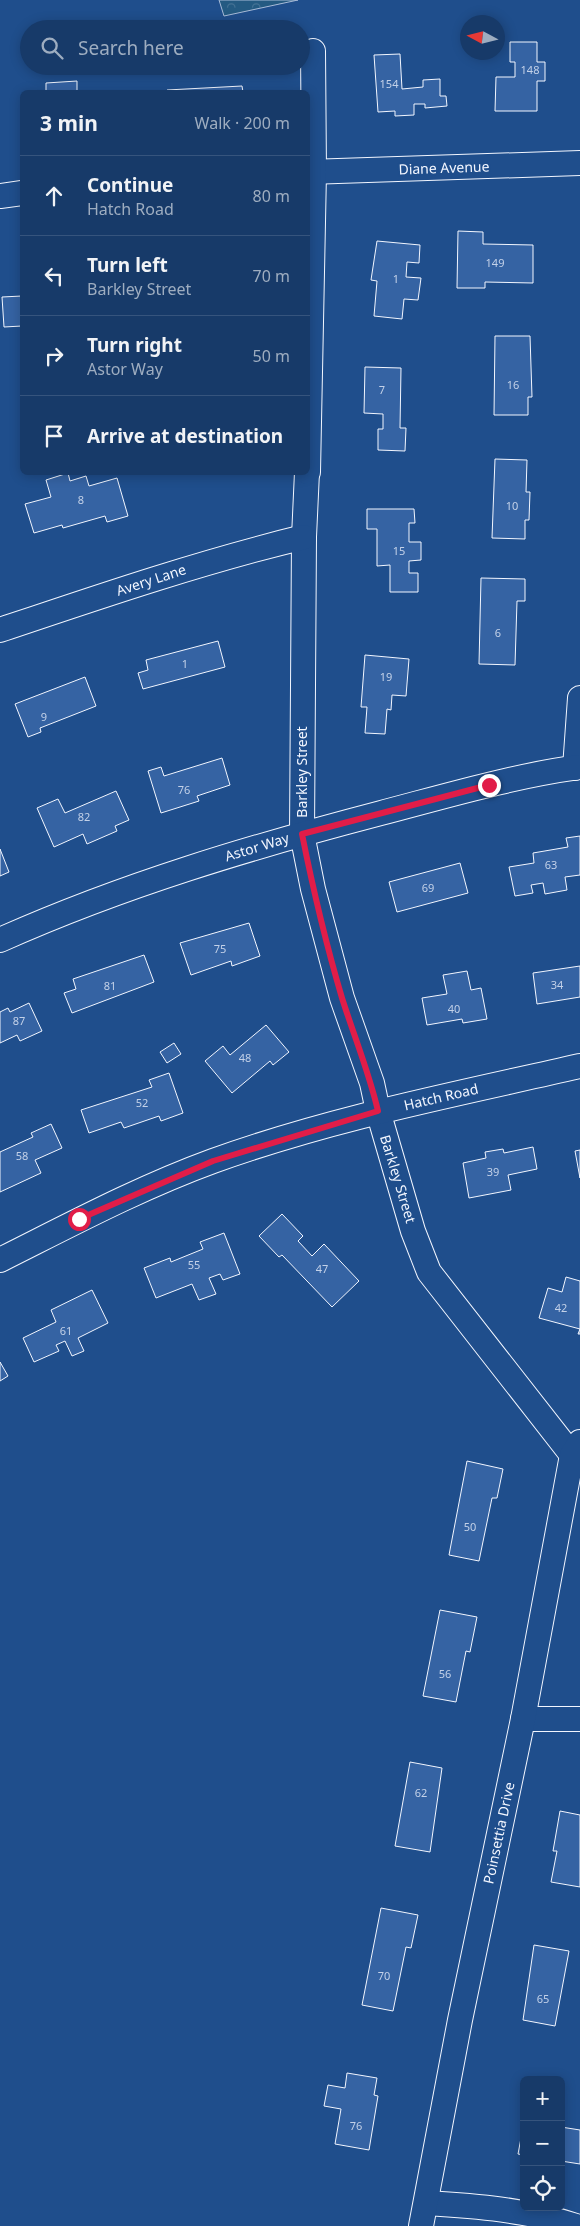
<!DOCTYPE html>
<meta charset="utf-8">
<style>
:root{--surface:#173a69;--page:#20416f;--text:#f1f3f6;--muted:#9eadc0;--line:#36547d}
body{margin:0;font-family:"Noto Sans",sans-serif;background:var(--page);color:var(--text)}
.controls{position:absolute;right:15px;bottom:15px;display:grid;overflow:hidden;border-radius:8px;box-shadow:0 2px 12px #0003}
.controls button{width:45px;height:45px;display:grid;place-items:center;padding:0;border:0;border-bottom:1px solid var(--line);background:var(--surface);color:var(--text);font:25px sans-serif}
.compass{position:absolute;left:460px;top:15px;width:45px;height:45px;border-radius:50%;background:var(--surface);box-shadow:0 2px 12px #0003;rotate:277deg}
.stop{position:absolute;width:15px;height:15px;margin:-11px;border:4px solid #e11d48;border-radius:50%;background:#fff}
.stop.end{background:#e11d48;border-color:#fff;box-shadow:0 1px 5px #0008}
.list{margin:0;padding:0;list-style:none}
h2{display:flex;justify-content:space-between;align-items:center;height:65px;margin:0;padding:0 20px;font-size:21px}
h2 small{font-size:16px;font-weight:400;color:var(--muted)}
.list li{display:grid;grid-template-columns:32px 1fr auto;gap:15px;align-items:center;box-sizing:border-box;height:80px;padding:0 20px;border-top:1px solid var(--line)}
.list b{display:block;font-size:19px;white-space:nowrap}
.list p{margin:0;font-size:16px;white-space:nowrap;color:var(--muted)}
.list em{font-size:16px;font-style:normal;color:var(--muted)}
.icon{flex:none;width:28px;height:28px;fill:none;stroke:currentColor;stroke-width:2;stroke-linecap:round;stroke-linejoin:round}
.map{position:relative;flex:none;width:580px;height:2226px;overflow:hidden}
.search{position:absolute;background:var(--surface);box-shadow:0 2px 12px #0003;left:20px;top:20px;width:290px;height:55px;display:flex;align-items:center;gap:12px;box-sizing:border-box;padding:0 18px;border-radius:28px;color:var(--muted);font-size:19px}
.panel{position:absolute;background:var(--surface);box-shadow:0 2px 12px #0003;left:20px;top:90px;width:290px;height:385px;border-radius:8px}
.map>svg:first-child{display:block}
</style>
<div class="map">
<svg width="580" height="2226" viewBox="0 0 580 2226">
<defs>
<pattern id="park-crowns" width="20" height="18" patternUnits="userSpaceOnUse" patternTransform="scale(1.25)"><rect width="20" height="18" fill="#245a82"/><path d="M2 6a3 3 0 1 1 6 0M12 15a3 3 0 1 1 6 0" fill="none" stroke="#447295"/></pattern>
</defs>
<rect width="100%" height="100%" fill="#1f4e8c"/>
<!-- park -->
<path fill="url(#park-crowns)" stroke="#a8bbd7" d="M219 0H298L224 16Z"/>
<!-- building -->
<g fill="#3563a3" stroke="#f2f6ff">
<path d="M510 42H537V62H545V81H537V111H495L496 77H515V62H510Z"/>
<path d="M400 54 402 89 423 87V80L440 79V96H446L447 106 425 108V104H414V115L395 116V111L378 112 374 55Z"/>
<path d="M77 81V92H46V83Z"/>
<path d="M242 86 243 92H168L167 90Z"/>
<path d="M458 231 483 232V244L533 245V283L485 282V288H457Z"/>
<path d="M377 241 420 245 419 263 407 262 406 277 421 278 418 300 404 299 402 319 374 316 377 281 371 280Z"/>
<path d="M22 296V326L4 327 2 297Z"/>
<path d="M495 336H530L532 397H528V415H494Z"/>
<path d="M365 367 401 368 400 428H406L405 451 378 450V429H383V414L364 413Z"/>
<path d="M495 459 527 460 526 492H530L529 520H525V539L492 538Z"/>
<path d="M68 473 70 481 86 476 89 486 117 478 128 516 107 522 105 516 63 528 62 525 34 533 25 504 51 497 46 480Z"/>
<path d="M367 509H414L415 523H409V542H421V560L409 561V573H418V592H390V565L377 566V529H367Z"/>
<path d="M481 578 525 579V601H517L515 665 479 664Z"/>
<path d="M218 641 225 667 143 689 138 673 148 670 146 660Z"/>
<path d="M365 655 409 659 406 696 392 695 391 710 387 709 385 734 365 733 367 707H361Z"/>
<path d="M85 677 96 706 40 728 41 732 28 737 15 704Z"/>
<path d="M222 758 230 785 197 796 199 801 161 813 148 771 161 767 164 776Z"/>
<path d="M116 791 129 820 115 826 117 831 87 844 83 834 54 847 37 808 58 799 65 813Z"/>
<path d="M580 836V875L565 877 567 890 545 894 543 883 531 885 533 893 515 896 509 867 534 863 533 853 568 847 566 838Z"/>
<path d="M0 849 9 872 0 876Z"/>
<path d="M460 863 468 893 397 912 389 882Z"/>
<path d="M249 923 260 956 232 966 231 961 191 975 180 943Z"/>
<path d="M144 955 154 982 72 1013 64 993 76 989 73 979Z"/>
<path d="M580 966V997L537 1004 533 973Z"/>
<path d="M467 971 471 990 481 988 487 1019 463 1023 462 1019 427 1025 422 998 447 994 443 975Z"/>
<path d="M29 1003 42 1031 20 1041 17 1035 0 1043V1012L8 1008 10 1012Z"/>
<path d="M266 1025 289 1052 273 1065 270 1061 232 1093 205 1061 223 1046 230 1055Z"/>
<path d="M174 1043 181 1054 167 1063 160 1052Z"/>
<path d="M169 1073 183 1113 161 1121 159 1116 124 1128 121 1122 89 1133 81 1110 152 1087 149 1080Z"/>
<path d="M51 1124 62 1148 35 1160 41 1173 0 1192V1152L33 1137 31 1133Z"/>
<path d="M533 1147 537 1169 508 1175 511 1190 469 1198 463 1163 486 1158 485 1152 503 1149 504 1153Z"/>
<path d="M580 1150V1178L575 1151Z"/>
<path d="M282 1214 303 1236 298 1241 312 1256 324 1244 359 1281 332 1307 282 1255 279 1257 259 1236Z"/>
<path d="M224 1233 240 1274 223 1280 220 1274 209 1278 216 1294 199 1300 192 1284 156 1298 144 1268 170 1258 171 1262 203 1249 200 1242Z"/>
<path d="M566 1277 580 1281V1334H578L580 1329 539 1318 548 1288 562 1292Z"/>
<path d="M92 1290 108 1323 78 1338 84 1351 72 1356 65 1341 56 1345 59 1351 34 1362 23 1338 56 1322 51 1310Z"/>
<path d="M0 1362 8 1376 0 1381Z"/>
<path d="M467 1461 503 1469 497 1498H492L479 1561 449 1555Z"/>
<path d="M440 1610 477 1617 470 1652 466 1651 456 1702 423 1696Z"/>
<path d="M410 1762 442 1768 430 1852 395 1846Z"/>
<path d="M560 1811 580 1815V1887L551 1882 557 1851H553Z"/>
<path d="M381 1908 418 1915 411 1948 406 1947 393 2011 362 2005Z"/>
<path d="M534 1945 569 1951 555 2026 523 2020Z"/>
<path d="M347 2073 377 2078 374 2095 378 2096 369 2150 335 2144 341 2109 324 2106 328 2085 345 2088Z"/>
<path d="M524 2122V2155L518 2154Z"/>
<path d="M561 2127 580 2130V2164L561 2161Z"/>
</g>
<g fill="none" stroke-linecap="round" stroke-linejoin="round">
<defs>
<g id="street">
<path d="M308 172 580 163"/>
<path d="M0 196 22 193"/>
<path d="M307 472 304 537 302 834 313 889 342 998 372 1083 378 1111 413 1231 429 1272 572 1455"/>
<path d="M308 472 314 172 313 51"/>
<path d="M0 630C101 596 201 562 304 537"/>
<path d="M575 768 580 698"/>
<path d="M0 940C123 885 251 847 381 813 446 796 513 776 580 767"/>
<path d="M0 1260C70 1225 139 1188 213 1161 332 1118 457 1094 580 1066"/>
<path d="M523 1719H580"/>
<path d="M426 2203C477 2206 527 2210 576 2226"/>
<path d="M421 2226 460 2020 523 1719 572 1455 580 1442"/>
</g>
</defs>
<!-- street casing -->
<use href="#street" stroke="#f2f6ff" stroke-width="26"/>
<!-- street -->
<use href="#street" stroke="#1f4e8c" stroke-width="24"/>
</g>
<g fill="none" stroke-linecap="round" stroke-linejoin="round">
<!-- route -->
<path stroke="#e11d48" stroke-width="6" d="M79 1219 213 1161 378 1111C369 1072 354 1036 342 998 326 944 313 889 302 834L489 785"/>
</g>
<g text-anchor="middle" stroke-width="4" stroke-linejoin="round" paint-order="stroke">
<!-- number labels -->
<g font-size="11" fill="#c3d1e8">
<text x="530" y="74">148</text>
<text x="389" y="88">154</text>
<text x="495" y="267">149</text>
<text x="396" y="283">1</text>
<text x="513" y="389">16</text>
<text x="382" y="394">7</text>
<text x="81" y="504">8</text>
<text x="512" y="510">10</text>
<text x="399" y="555">15</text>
<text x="498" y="637">6</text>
<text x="185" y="668">1</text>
<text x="386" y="681">19</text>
<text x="44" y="721">9</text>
<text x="184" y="794">76</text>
<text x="84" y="821">82</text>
<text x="551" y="869">63</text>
<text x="428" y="892">69</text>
<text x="220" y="953">75</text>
<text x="557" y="989">34</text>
<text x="110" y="990">81</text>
<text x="454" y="1013">40</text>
<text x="19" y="1025">87</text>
<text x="245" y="1062">48</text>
<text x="142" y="1107">52</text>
<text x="22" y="1160">58</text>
<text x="493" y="1176">39</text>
<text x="194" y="1269">55</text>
<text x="322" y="1273">47</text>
<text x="561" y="1312">42</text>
<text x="66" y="1335">61</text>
<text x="470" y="1531">50</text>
<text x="445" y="1678">56</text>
<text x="421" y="1797">62</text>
<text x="384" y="1980">70</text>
<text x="543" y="2003">65</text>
<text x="356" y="2130">76</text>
</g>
<!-- street labels -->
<g font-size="14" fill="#f2f6ff" stroke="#1f4e8c">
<text transform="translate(444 168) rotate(-2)" y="5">Diane Avenue</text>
<text transform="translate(151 580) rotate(-18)" y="5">Avery Lane</text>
<text transform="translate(302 772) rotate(-90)" y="5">Barkley Street</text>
<text transform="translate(257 847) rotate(-17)" y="5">Astor Way</text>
<text transform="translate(441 1097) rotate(-13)" y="5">Hatch Road</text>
<text transform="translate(398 1179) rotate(73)" y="5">Barkley Street</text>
<text transform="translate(499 1833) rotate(-78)" y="5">Poinsettia Drive</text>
</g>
</g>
</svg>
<div class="controls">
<button>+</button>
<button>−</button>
<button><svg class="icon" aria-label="locate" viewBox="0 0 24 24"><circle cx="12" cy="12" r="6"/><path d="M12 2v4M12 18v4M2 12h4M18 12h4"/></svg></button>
</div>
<svg class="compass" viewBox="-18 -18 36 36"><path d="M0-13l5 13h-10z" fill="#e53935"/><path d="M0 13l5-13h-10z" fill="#9eadc0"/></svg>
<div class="stop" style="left:79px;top:1219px"></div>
<div class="stop end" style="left:489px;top:785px"></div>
<div class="search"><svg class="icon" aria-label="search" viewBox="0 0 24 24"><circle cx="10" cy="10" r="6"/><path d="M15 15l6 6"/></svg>Search here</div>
<section class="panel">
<h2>3 min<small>Walk · 200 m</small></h2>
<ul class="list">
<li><svg class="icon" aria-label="ahead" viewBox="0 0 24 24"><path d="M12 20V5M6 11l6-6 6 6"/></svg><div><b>Continue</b><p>Hatch Road</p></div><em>80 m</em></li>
<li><svg class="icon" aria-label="left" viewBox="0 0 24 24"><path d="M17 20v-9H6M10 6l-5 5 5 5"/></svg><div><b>Turn left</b><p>Barkley Street</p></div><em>70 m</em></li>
<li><svg class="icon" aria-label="right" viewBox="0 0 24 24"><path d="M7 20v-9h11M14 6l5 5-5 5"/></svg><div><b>Turn right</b><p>Astor Way</p></div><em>50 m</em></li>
<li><svg class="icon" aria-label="arrive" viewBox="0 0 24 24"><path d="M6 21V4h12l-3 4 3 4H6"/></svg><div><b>Arrive at destination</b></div></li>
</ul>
</section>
</div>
